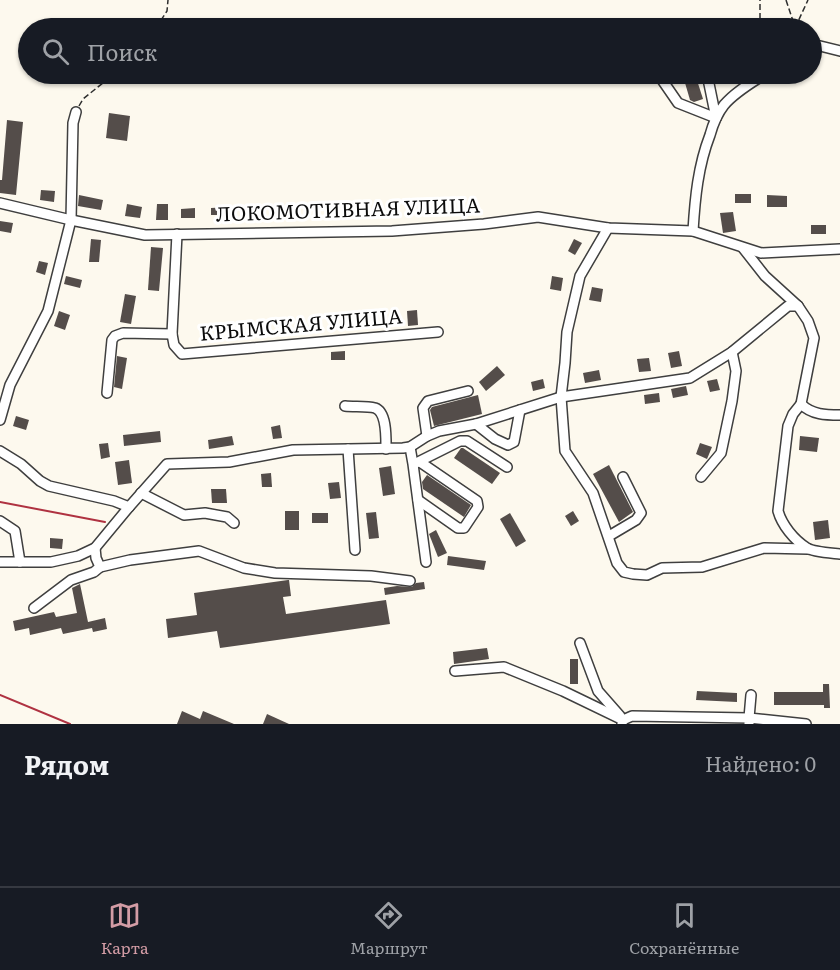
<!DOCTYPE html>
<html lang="ru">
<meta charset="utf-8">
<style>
:root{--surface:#171b24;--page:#242831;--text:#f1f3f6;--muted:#9ea1a6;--line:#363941;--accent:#d39ca5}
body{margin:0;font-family:Literata,serif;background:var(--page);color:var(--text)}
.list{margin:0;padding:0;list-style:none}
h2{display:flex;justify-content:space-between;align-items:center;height:78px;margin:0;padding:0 24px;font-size:26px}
h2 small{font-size:20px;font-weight:400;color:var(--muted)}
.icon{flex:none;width:33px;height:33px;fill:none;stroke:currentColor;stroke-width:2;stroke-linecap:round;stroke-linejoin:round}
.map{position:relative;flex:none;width:840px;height:724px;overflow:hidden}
.search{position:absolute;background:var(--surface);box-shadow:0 2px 4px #0004;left:18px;right:18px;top:18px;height:66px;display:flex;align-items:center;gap:15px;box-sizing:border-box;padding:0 21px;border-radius:33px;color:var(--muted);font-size:22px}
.sheet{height:162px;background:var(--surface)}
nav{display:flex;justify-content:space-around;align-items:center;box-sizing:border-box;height:84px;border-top:2px solid var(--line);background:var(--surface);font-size:16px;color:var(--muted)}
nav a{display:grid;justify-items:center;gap:3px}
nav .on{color:var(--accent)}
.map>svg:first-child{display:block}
</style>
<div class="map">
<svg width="840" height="724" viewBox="0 0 840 724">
<rect width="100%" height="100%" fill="#fdf9ee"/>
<!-- building -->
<g fill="#544d4a">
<path d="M692 74H695L703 99 694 102 690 100 683 76Z"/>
<path d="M109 113 130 116 127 141 106 138Z"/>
<path d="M7 120 23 122 16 195 0 193V180H2Z"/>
<path d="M41 190 55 191 54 202 40 200Z"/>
<rect x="735" y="194" width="16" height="9"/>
<path d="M79 195 103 200 101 210 78 206Z"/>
<path d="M767 195 787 196V207H767Z"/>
<path d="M127 204 142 207 140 218 125 216Z"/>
<path d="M157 204H168V220H156Z"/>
<path d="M229 207 230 215H211V208Z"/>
<path d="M195 208V218H181V209Z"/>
<path d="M733 212 736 231 723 233 720 213Z"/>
<path d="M0 221 13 223 11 233 0 231Z"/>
<rect x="811" y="225" width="15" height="9"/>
<path d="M91 239 101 240 99 262H89Z"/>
<path d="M574 239 582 243 575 255 568 251Z"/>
<path d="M151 247 163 248 159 291 148 290Z"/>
<path d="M39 261 48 263 45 275 36 272Z"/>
<path d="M66 276 82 280 80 288 64 284Z"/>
<path d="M552 276 563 278 561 291 550 289Z"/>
<path d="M592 287 603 289 601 302 589 300Z"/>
<path d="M125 294 136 296 131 324 120 322Z"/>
<path d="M417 310 418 325 408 326 407 311Z"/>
<path d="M59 311 70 315 65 330 54 326Z"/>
<path d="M345 351V360H331V352Z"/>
<path d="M679 351 682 366 671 368 668 353Z"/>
<path d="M117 356 127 358 122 389 114 387Z"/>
<path d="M649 358 651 371 639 372 637 359Z"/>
<path d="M497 366 505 375 486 391 479 382Z"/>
<path d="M599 370 601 380 585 383 583 373Z"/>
<path d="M543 379 545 388 533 391 531 382Z"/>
<path d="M717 379 720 390 710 392 707 381Z"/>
<path d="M686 386 688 395 673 398 671 389Z"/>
<path d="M659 393 660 402 645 404 644 395Z"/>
<path d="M478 395 482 414 434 426 430 410 432 407Z"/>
<path d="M16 416 29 420 26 430 13 426Z"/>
<path d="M280 425 282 438 273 439 271 427Z"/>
<path d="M160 431 161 442 124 446 123 435Z"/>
<path d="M232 436 234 445 209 449 208 440Z"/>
<path d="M800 436 819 438 817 452 799 450Z"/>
<path d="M108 443 110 457 101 459 99 444Z"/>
<path d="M700 443 712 447 707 459 696 454Z"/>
<path d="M461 448H463L500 473 492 484 454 458Z"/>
<path d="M129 460 132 483 118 485 115 462Z"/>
<path d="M609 465 633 512 619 522 593 474Z"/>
<path d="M391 466 395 494 383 496 379 468Z"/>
<path d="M271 473 272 487H262L261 474Z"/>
<path d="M427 475 471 505 464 517 423 489 422 482Z"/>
<path d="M339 482 341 498 330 499 328 483Z"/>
<path d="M211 489H226L227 503H212Z"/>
<rect x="285" y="511" width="14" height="19"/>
<path d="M573 511 579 521 571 526 565 516Z"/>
<path d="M376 512 379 538 369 539 366 513Z"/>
<rect x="312" y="513" width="16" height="10"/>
<path d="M510 513 526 541 516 547 500 519Z"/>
<path d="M828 520 830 538 815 540 813 522Z"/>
<path d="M436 530 447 553 438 557 429 534Z"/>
<path d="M50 538 63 539 62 549 50 548Z"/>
<path d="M448 556 486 561 484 570 447 565Z"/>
<path d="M288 580H289L291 596 283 597 286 614 386 600 390 624 220 648 217 631 168 638 166 619 197 615 194 593Z"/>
<path d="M424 582 425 589 385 595 384 588 397 586 412 587 416 583Z"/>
<path d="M80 584 88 622 105 618 107 629 93 632 92 628 63 634 61 628 30 635 29 628 15 631 13 621 54 612 56 617 77 613 72 588Z"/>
<path d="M487 648 489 659 454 664 453 652Z"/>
<rect x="570" y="659" width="8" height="25"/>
<path d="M823 684H829L830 708H824V705H774V692H823Z"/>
<path d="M697 691 737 693V702L696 700Z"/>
<path d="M182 711 200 719 203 711 234 724H177Z"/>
<path d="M267 714 289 724H263Z"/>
</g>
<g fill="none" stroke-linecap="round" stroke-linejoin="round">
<defs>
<g id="minor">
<path d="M812 44 840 51"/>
<path d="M593 74H595"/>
<path d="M658 74 678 103 716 118"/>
<path d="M707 74 716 118"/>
<path d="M0 203 71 220 145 235 392 231 484 224 538 217 608 228 693 231 761 253 840 249"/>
<path d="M608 228 580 276 567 332 565 363 561 397 565 451 593 493 617 563 624 572 633 574 647 575 662 568 702 567 764 548 808 549"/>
<path d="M693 231C695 198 698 166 710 135 713 124 717 114 724 105 735 92 751 83 765 74"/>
<path d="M177 234 172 334 174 345 182 354 438 332"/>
<path d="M743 248 765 276 798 306 808 321 814 338 801 404C812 415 826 415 840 415"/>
<path d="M107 393 112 340 115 336 123 333 172 334"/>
<path d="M801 404 793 414 788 426 778 511C782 525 794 540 807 548 813 552 831 553 840 554"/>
<path d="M345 406C353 407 367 406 375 408 387 412 386 438 386 449"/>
<path d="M0 420 10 385 48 311 71 220 73 123 76 112"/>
<path d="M476 424 495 439 508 445 514 442 520 410"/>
<path d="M427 436 423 408 428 401 468 391"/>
<path d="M410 447 413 464 426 562"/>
<path d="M348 449 355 550"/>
<path d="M0 451 21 464 40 481 49 486 114 501 129 507 167 464 229 462 293 450 403 448 410 447 427 436 439 431 476 424 561 397 690 378 732 352 788 306H798"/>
<path d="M416 463 460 441H467L507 467"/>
<path d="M701 477 721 453 732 401 736 371 732 352"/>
<path d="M141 493 184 515 205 513 227 517 234 523"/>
<path d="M418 500 458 528H464L478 507 477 501 420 462"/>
<path d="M0 521 15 531 20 562"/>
<path d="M609 536 636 520 641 513 623 477"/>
<path d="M0 562H51L78 556 95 548 129 507"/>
<path d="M100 567 130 560 199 551 244 568 275 573 371 576 410 581"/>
<path d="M34 608 71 580 94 572 100 567 96 558 95 548"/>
<path d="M580 643 598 691 620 716"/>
<path d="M455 671 504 667 563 691 623 720"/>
<path d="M751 695 749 718 806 724"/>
<path d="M622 724 623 720 632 716 749 718V724"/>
</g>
</defs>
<!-- minor casing -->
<use href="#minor" stroke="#3f3f3f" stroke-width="12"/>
<!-- path -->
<g stroke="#2e2e2e" stroke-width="1.5" stroke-dasharray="6 3" stroke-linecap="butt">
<path d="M786 0 795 27"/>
<path d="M156 28 167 11 168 0"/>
<path d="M760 28V0"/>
<path d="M795 28 808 0"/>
<path d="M79 106 83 99 114 74"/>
</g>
<!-- minor -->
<use href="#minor" stroke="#fff" stroke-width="9"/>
<!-- rail -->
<g stroke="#af3241" stroke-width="2">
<path d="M0 502 105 522"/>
<path d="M0 695 70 724"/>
</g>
</g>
<g text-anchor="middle" stroke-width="6" stroke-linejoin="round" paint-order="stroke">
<!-- street labels -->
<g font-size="20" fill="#0c0c0c" stroke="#fff">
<text transform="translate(348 210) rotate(-2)" y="7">ЛОКОМОТИВНАЯ УЛИЦА</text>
<text transform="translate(301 325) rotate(-5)" y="7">КРЫМСКАЯ УЛИЦА</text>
</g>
</g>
</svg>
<div class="search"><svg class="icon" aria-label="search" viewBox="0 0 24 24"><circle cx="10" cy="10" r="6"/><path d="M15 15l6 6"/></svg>Поиск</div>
</div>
<section class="sheet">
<h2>Рядом<small>Найдено: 0</small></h2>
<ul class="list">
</ul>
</section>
<nav>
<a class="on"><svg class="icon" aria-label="map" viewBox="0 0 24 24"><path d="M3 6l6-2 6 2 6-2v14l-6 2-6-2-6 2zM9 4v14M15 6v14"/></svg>Карта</a>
<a><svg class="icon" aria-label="directions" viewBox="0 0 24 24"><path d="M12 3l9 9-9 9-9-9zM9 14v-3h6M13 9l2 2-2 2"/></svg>Маршрут</a>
<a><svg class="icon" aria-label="saved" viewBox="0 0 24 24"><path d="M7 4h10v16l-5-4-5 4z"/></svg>Сохранённые</a>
</nav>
